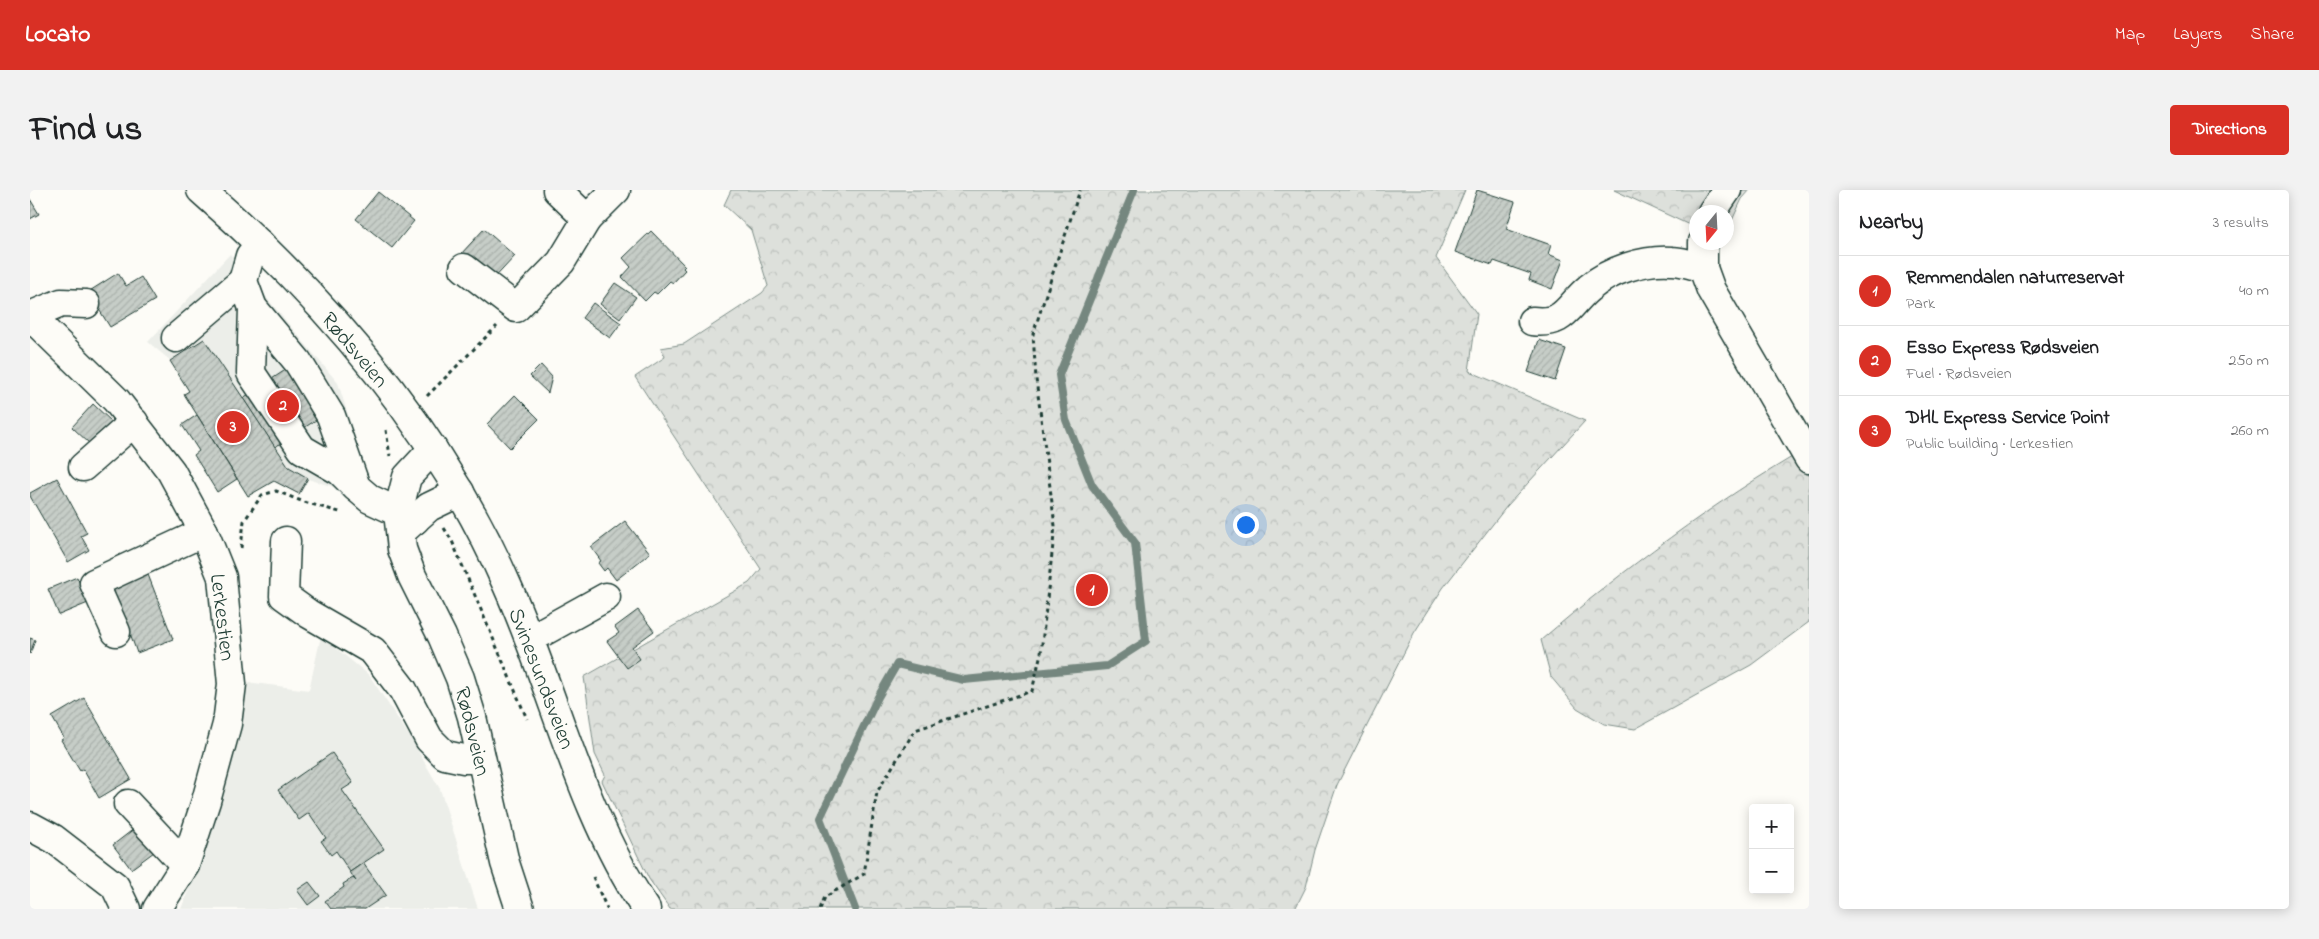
<!DOCTYPE html>
<meta charset="utf-8">
<style>
:root{--surface:#fff;--page:#f2f2f2;--text:#202124;--muted:#757577;--line:#e0e0e0;--accent:#d93025}
body{margin:0;font-family:"Indie Flower",sans-serif;background:var(--page);color:var(--text)}
.controls{position:absolute;right:15px;bottom:15px;display:grid;overflow:hidden;border-radius:5px;box-shadow:0 2px 12px #0003}
.controls button{width:45px;height:45px;display:grid;place-items:center;padding:0;border:0;border-bottom:1px solid var(--line);background:var(--surface);color:var(--text);font:25px sans-serif}
.compass{position:absolute;left:1659px;top:15px;width:45px;height:45px;border-radius:50%;background:var(--surface);box-shadow:0 2px 12px #0003;rotate:198deg}
.you{position:absolute;left:1215px;top:334px;width:18px;height:18px;margin:-12px;border:4px solid #fff;border-radius:50%;background:#1a73e8;box-shadow:0 0 0 8px #1a73e833}
.badge{display:grid;place-items:center;width:32px;height:32px;border-radius:50%;background:var(--accent);color:#fff;font-size:16px;font-weight:700}
.pin{position:absolute;translate:-50% -50%;border:2px solid #fff;box-shadow:0 1px 5px #0006}
.list{margin:0;padding:0;list-style:none}
h2{display:flex;justify-content:space-between;align-items:center;height:65px;margin:0;padding:0 20px;font-size:21px}
h2 small{font-size:16px;font-weight:400;color:var(--muted)}
.list li{display:grid;grid-template-columns:32px 1fr auto;gap:15px;align-items:center;box-sizing:border-box;height:70px;padding:0 20px;border-top:1px solid var(--line)}
.list b{display:block;font-size:19px;white-space:nowrap}
.list p{margin:0;font-size:16px;white-space:nowrap;color:var(--muted)}
.list em{font-size:16px;font-style:normal;color:var(--muted)}
.map{position:relative;flex:none;width:1779px;height:719px;overflow:hidden;border-radius:5px}
header{display:flex;align-items:center;gap:30px;box-sizing:border-box;height:70px;padding:0 25px;background:var(--accent);color:#fff}
header strong{font-size:24px}
nav{display:flex;gap:28px;margin-inline-start:auto;font-size:18px}
.intro{display:flex;align-items:center;justify-content:space-between;box-sizing:border-box;height:120px;padding:0 30px}
h1{margin:0;font-size:35px}
.button{padding:12px 22px;border-radius:5px;background:var(--accent);color:#fff;font-size:18px;font-weight:700}
main{display:flex;gap:30px;padding:0 30px}
aside{flex:1;background:var(--surface);border-radius:5px;box-shadow:0 2px 12px #0003}
.map>svg:first-child{display:block}
</style>
<header>
<strong>Locato</strong>
<nav><a>Map</a><a>Layers</a><a>Share</a></nav>
</header>
<div class="intro"><h1>Find us</h1><a class="button">Directions</a></div>
<main>
<div class="map">
<svg width="1779" height="719" viewBox="0 0 1779 719">
<defs>
<pattern id="forest-crowns" width="20" height="18" patternUnits="userSpaceOnUse" patternTransform="scale(1.25)"><rect width="20" height="18" fill="#dde0db"/><path d="M2 6a3 3 0 1 1 6 0M12 15a3 3 0 1 1 6 0" fill="none" stroke="#bdc1bd"/></pattern>
<pattern id="building-hatch" width="6" height="6" patternUnits="userSpaceOnUse" patternTransform="scale(1.25)"><rect width="6" height="6" fill="#c6cdc7"/><path d="M-1 1l2-2M0 6l6-6M5 7l2-2" fill="none" stroke="#aab1ac"/></pattern>
</defs>
<rect width="100%" height="100%" fill="#fdfcf7"/>
<filter id="ink" filterUnits="userSpaceOnUse"><feTurbulence type="fractalNoise" baseFrequency=".02" numOctaves="2"/><feDisplacementMap in="SourceGraphic" scale="10" xChannelSelector="R" yChannelSelector="G"/><feConvolveMatrix kernelMatrix="1 2 1 2 8 2 1 2 1" color-interpolation-filters="sRGB"/></filter>
<g filter="url(#ink)">
<!-- built -->
<g fill="#eceee9">
<path d="M200 64 308 193 327 253 333 306 278 289 270 305 243 291 218 307 207 289 187 302 164 264 168 261 152 235 167 226 154 204 159 201 141 171 118 152Z"/>
<path d="M291 446 339 485 380 547 410 599 448 719H151L186 630 206 555 208 491 279 500Z"/>
</g>
<!-- forest -->
<g fill="url(#forest-crowns)" stroke="#7e8e88">
<path d="M701 0H1435L1406 68 1447 124 1439 181 1555 231 1477 316 1413 398 1384 443 1307 595 1285 660 1276 697 1265 719H640L619 689 572 591 575 585 565 564 554 487 719 393 731 379 605 187 635 167 631 158 654 154 732 103 738 96 721 40 694 15Z"/>
<path d="M1584 0H1720L1712 9 1697 41 1696 22H1666V38Z"/>
<path d="M1779 257V432L1721 475 1605 539 1574 534 1547 518 1521 487 1511 450C1594 379 1684 312 1779 257Z"/>
</g>
<g fill="none" stroke-linecap="round" stroke-linejoin="round">
<!-- stream -->
<path stroke="#75877f" stroke-width="8" d="M825 719 790 628 848 507 867 474 934 490 1077 476 1116 451 1105 353 1062 295 1036 230 1029 185 1104 0"/>
</g>
<!-- building -->
<g fill="url(#building-hatch)" stroke="#1f3d34">
<path d="M1447 0 1485 12 1476 39 1521 55 1518 64 1533 70 1522 99 1499 90 1501 84 1464 71 1462 75 1425 62Z"/>
<path d="M348 2 384 31 362 58 326 29Z"/>
<path d="M0 9 9 24 0 29Z"/>
<path d="M454 39 485 66 460 93 430 65Z"/>
<path d="M621 41 655 76 653 78 655 80 643 93 640 91 627 104 624 102 615 111 592 87 601 77 593 68Z"/>
<path d="M88 83 96 96 111 87 125 110 80 137 58 102Z"/>
<path d="M585 93 606 107 590 129 570 114Z"/>
<path d="M563 113 591 133 580 148 552 128Z"/>
<path d="M174 149 259 277 278 288 269 304 244 291 218 306 154 204 159 201 140 171Z"/>
<path d="M1509 150 1536 159 1525 191 1498 182Z"/>
<path d="M511 175 522 187 518 203 500 186Z"/>
<path d="M260 177 292 226 245 257 213 208Z"/>
<path d="M485 205 509 229 480 258 457 234Z"/>
<path d="M63 214 82 232 61 255 42 237Z"/>
<path d="M167 225 207 289 187 302 164 265 169 261 152 235Z"/>
<path d="M27 288 57 343 51 346 59 360 38 372 0 306V303Z"/>
<path d="M595 331 620 363 586 390 577 378 574 381 568 373 571 371 561 357Z"/>
<path d="M117 382 143 449 107 463 95 429 89 431 80 409 86 407 82 396Z"/>
<path d="M47 387 58 413 29 425 18 399Z"/>
<path d="M608 420 624 441 602 457 610 469 597 478 577 451 589 443 585 437Z"/>
<path d="M0 448 5 450 0 464Z"/>
<path d="M54 508 101 589 69 608 53 579 50 581 31 550 34 548 22 527Z"/>
<path d="M302 563 323 593 312 600 354 659 320 682 306 661 301 665 291 651 296 648 279 623 269 630 248 600Z"/>
<path d="M105 638 124 662 101 679 83 655Z"/>
<path d="M333 673 356 705 335 719H301L295 711 314 697 313 694 323 688 326 691 320 682Z"/>
<path d="M279 692 290 706 278 715 267 700Z"/>
</g>
<g fill="none" stroke-linecap="round" stroke-linejoin="round">
<defs>
<g id="minor">
<path d="M1682 22 1697 0"/>
<path d="M557 29 586 0"/>
<path d="M1673 52V78L1681 100 1779 269"/>
<path d="M230 54 220 66 213 91 223 118 268 172 301 226 326 297 340 309 385 330"/>
<path d="M434 78 486 118 531 72 557 29 527 0"/>
<path d="M223 118 221 183 272 259 310 281 326 297"/>
<path d="M0 126 86 210 141 281 174 342 192 387 202 494 197 534 176 611 155 675 127 719"/>
<path d="M0 126 31 113 56 114"/>
<path d="M1502 131C1536 135 1537 116 1559 98 1580 80 1614 69 1642 71 1652 71 1663 75 1673 78"/>
<path d="M146 148 213 91"/>
<path d="M53 277 104 232"/>
<path d="M256 351 254 406 279 424 343 461 373 500 399 549 415 565 434 569H451"/>
<path d="M86 442 64 393 174 342"/>
<path d="M500 449 576 407"/>
<path d="M98 614 155 675"/>
<path d="M0 636 24 649 85 696 96 719"/>
</g>
<g id="major">
<path d="M403 259 377 287 368 322 372 359 382 386 412 446 430 488 442 527 475 673 490 719"/>
<path d="M371 342 399 317 430 302"/>
</g>
<path id="highway" d="M171 0C297 110 410 241 477 395 525 502 550 621 616 719"/>
</defs>
<!-- minor casing -->
<use href="#minor" stroke="#1f3d34" stroke-width="31"/>
<!-- major casing -->
<use href="#major" stroke="#1f3d34" stroke-width="31"/>
<!-- highway casing -->
<use href="#highway" stroke="#1f3d34" stroke-width="31"/>
<!-- path -->
<g stroke="#1f3d34" stroke-width="3" stroke-dasharray="4 4" stroke-linecap="butt">
<path d="M397 206 467 136"/>
<path d="M356 240 360 266"/>
<path d="M414 338 422 351 497 529"/>
<path d="M211 358 214 331 232 305 246 301 274 312 313 323"/>
<path d="M563 687 577 719"/>
<path d="M790 719 795 707 834 684 847 602 885 540 1002 501 1011 463 1025 336 1006 189 1003 144 1050 0"/>
</g>
<!-- minor -->
<use href="#minor" stroke="#fdfcf7" stroke-width="28"/>
<!-- major -->
<use href="#major" stroke="#fdfcf7" stroke-width="28"/>
<!-- highway -->
<use href="#highway" stroke="#fdfcf7" stroke-width="28"/>
</g>
</g>
<g text-anchor="middle" stroke-width="4" stroke-linejoin="round" paint-order="stroke">
<!-- street labels -->
<g font-size="22" fill="#1f3d34" stroke="#fdfcf7">
<text transform="translate(326 159) rotate(50)" y="8">Rødsveien</text>
<text transform="translate(194 427) rotate(83)" y="8">Lerkestien</text>
<text transform="translate(513 488) rotate(69)" y="8">Svinesundsveien</text>
<text transform="translate(444 541) rotate(76)" y="8">Rødsveien</text>
</g>
</g>
</svg>
<div class="controls">
<button>+</button>
<button>−</button>
</div>
<svg class="compass" viewBox="-18 -18 36 36"><path d="M0-13l5 13h-10z" fill="#e53935"/><path d="M0 13l5-13h-10z" fill="#757577"/></svg>
<div class="you"></div>
<div class="pin badge" style="left:1062px;top:400px">1</div>
<div class="pin badge" style="left:253px;top:216px">2</div>
<div class="pin badge" style="left:203px;top:237px">3</div>
</div>
<aside>
<h2>Nearby<small>3 results</small></h2>
<ul class="list">
<li><span class="badge">1</span><div><b>Remmendalen naturreservat</b><p>Park</p></div><em>40 m</em></li>
<li><span class="badge">2</span><div><b>Esso Express Rødsveien</b><p>Fuel · Rødsveien</p></div><em>250 m</em></li>
<li><span class="badge">3</span><div><b>DHL Express Service Point</b><p>Public building · Lerkestien</p></div><em>260 m</em></li>
</ul>
</aside>
</main>
